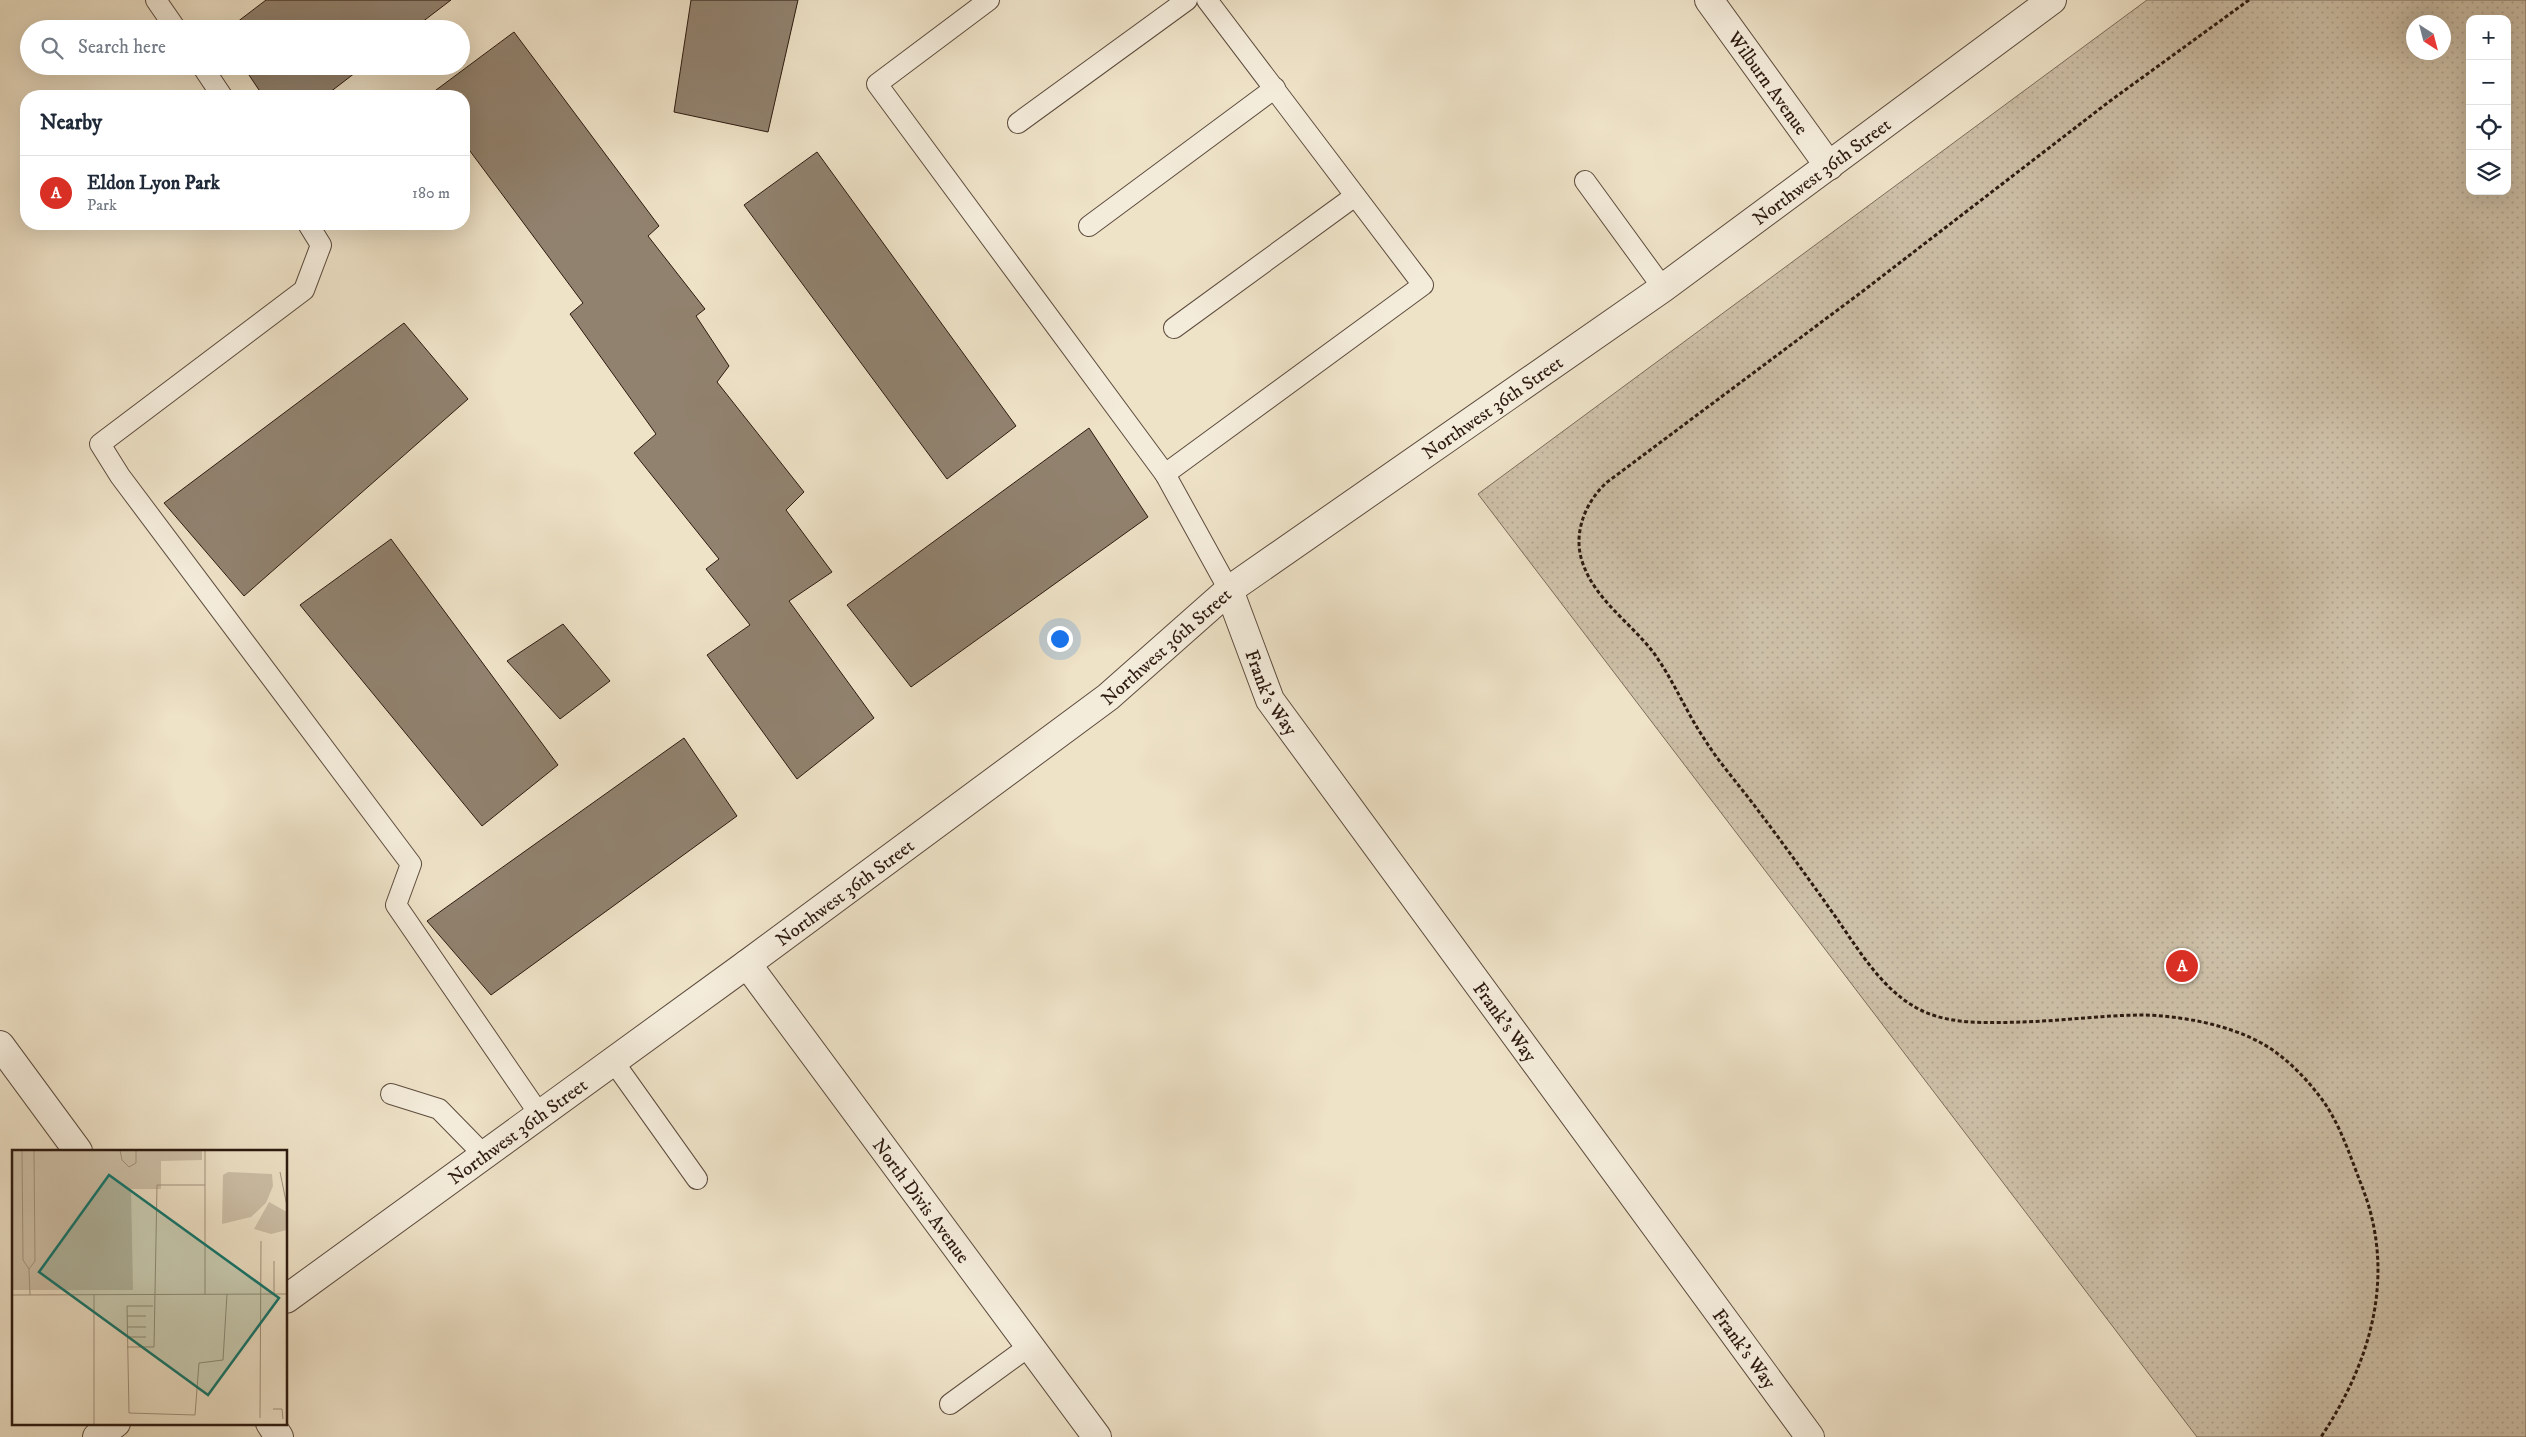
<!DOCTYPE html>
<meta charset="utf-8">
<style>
:root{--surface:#fff;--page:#f2f2f3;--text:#1f2937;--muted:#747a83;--line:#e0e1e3;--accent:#d93025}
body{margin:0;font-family:"IM FELL DW Pica",serif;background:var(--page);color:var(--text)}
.controls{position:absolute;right:15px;top:15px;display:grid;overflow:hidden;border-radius:10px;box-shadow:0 5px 20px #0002}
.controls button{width:45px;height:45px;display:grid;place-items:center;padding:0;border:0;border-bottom:1px solid var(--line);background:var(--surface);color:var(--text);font:25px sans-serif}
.compass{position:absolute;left:2406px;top:15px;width:45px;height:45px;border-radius:50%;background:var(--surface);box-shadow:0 5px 20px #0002;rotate:144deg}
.you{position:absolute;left:1059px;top:638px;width:18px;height:18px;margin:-12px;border:4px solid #fff;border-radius:50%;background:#1a73e8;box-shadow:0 0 0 8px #1a73e833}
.badge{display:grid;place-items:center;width:32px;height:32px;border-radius:50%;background:var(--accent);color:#fff;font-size:16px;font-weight:700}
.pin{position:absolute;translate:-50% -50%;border:2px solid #fff;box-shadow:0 1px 5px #0006}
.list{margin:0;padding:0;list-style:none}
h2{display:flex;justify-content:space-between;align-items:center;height:65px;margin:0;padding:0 20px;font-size:21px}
h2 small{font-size:16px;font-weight:400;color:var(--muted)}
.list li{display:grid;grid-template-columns:32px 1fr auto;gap:15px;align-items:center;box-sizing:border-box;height:75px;padding:0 20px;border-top:1px solid var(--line)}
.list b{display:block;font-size:19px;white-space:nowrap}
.list p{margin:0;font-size:16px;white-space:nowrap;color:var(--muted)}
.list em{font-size:16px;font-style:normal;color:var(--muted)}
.icon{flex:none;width:28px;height:28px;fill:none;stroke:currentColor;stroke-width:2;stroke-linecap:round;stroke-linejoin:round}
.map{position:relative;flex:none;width:2526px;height:1437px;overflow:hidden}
.search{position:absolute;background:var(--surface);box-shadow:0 5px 20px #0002;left:20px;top:20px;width:450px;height:55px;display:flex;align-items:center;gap:12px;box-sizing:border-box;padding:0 18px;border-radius:28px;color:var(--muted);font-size:19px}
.panel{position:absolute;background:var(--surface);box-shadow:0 5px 20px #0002;left:20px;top:90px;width:450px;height:140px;border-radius:20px}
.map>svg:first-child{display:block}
</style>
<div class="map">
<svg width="2526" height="1437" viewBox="0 0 2526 1437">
<defs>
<pattern id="green-dots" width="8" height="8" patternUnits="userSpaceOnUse" patternTransform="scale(1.25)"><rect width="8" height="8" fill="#cdc0a8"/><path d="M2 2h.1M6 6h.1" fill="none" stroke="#b0a490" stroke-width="1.8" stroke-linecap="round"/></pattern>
</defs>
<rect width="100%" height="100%" fill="#eee2c7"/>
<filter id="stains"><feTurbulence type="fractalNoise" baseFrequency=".004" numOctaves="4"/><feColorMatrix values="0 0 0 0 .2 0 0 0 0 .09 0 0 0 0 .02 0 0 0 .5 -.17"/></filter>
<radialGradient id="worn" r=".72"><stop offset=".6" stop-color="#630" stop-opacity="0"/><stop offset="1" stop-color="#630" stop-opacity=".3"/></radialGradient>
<!-- green -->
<path fill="url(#green-dots)" stroke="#7d6d5c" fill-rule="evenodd" d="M2147 0H2526V1437H2197L1478 494ZM2470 19H2507V191H2470ZM2414 22H2444V52H2414Z"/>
<!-- building -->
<g fill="#91826f" stroke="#2d1a10">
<path d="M266 0H451L413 29H228Z"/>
<path d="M691 0H798L768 132 674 112Z"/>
<path d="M514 32 659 226 648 236 705 309 696 316 729 366 717 382 804 492 786 510 832 572 789 601 874 718 797 779 707 655 750 625 706 569 719 559 634 453 656 434 570 314 583 303 464 143V96H428Z"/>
<path d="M243 66H364L325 96H263Z"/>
<path d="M817 152 1016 426 947 479 744 205Z"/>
<path d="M404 323 468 399 244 596 164 503Z"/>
<path d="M1089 428 1148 517 911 687 847 605Z"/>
<path d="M391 539 558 765 482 826 300 605Z"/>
<path d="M563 624 610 681 560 719 507 661Z"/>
<path d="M684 738 737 816 491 995 427 921Z"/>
</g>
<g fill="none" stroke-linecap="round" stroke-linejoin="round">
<defs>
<g id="service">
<path d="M156 0 176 29"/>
<path d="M989 0 877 84 1165 474 1229 590"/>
<path d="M202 66 222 96"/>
<path d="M1018 123 1187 0"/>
<path d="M1585 181 1663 288"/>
<path d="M308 224 321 245 304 290 100 444 120 476 411 864 396 905 540 1115"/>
<path d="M1089 226 1275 88"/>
<path d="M1174 328 1355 196"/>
<path d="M1165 474 1423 285 1207 0"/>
<path d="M613 1061 697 1179"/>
<path d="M391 1094 439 1109 484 1155"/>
<path d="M950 1404 1031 1345"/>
</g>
<g id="minor">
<path id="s1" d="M1709 0 1829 166"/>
<path id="s2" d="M1229 590 1270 700 1810 1437"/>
<path id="s3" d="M747 964 1097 1437"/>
<path d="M0 1045 78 1151"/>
<path d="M270 1423 279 1437"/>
</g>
<g id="tertiary">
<path id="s4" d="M286 1299 747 964 1108 697 1229 590 1663 288 2052 0"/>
<path d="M97 1437 116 1423"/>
</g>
</defs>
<!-- service casing -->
<use href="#service" stroke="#5d4c3e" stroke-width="22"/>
<!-- minor casing -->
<use href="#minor" stroke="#5d4c3e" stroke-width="30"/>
<!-- tertiary casing -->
<use href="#tertiary" stroke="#5d4c3e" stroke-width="30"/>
<!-- path -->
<path stroke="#2d1a10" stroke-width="3" stroke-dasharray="4 2.5" stroke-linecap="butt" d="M2249 0 2110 101 1863 291 1606 483C1585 503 1573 533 1582 561 1594 599 1630 622 1653 652 1673 679 1686 712 1705 740 1720 764 1740 786 1757 809 1782 842 1806 875 1830 909 1854 942 1878 986 1915 1007 1945 1025 1987 1023 2021 1022 2062 1021 2103 1015 2144 1015 2182 1016 2230 1025 2263 1044 2284 1056 2303 1075 2317 1093 2338 1118 2349 1153 2361 1184 2397 1273 2372 1360 2321 1437"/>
<!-- service -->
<use href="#service" stroke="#f4ecdb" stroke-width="20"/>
<!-- minor -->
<use href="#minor" stroke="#f4ecdb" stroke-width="28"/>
<!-- tertiary -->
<use href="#tertiary" stroke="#f4ecdb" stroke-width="28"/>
</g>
<g text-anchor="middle" stroke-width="4" stroke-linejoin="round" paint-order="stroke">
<!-- street labels -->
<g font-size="19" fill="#2d1a10" stroke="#f4ecdb">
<text dy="7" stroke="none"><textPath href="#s1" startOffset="102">Wilburn Avenue</textPath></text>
<text dy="7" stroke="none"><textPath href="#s4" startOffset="1906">Northwest 36th Street</textPath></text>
<text dy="7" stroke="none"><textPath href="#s4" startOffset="1501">Northwest 36th Street</textPath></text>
<text dy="7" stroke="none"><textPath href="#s4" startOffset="1096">Northwest 36th Street</textPath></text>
<text dy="7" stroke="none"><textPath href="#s2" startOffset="111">Frank's Way</textPath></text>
<text dy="7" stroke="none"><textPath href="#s4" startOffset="691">Northwest 36th Street</textPath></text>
<text dy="7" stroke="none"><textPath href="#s2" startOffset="516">Frank's Way</textPath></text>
<text dy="7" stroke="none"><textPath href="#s4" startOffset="286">Northwest 36th Street</textPath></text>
<text dy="7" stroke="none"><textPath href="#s3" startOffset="294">North Divis Avenue</textPath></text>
<text dy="7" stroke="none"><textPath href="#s2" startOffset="921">Frank's Way</textPath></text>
</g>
</g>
<!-- overview -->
<g transform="translate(12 1150)">
<rect width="275" height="275" fill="#eee2c7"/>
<path d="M0 0H190V10L149 11V39H119L121 140H0Z" fill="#cdc0a8"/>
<path d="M216 22 260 24 261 36 254 53 239 67 210 74 211 25ZM257 52 275 62V80L259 84 242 79Z" fill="#cdc0a8"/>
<path fill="none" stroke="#a1927e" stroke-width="1" d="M10 0 11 110 17 119M108 0 110 10 117 17 124 13V0M193 0V144M268 22 275 56M262 111V144M82 144V275M0 145 275 144M18 145 17 119 23 111 22 0M141 156H115L117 263 183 265 187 213 211 210 215 144M115 166H134M115 177H134M115 187H134M115 197H142L145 35H193M261 259H270L271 269M248 268 249 91"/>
<path fill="#0f766e" fill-opacity="0.15" stroke="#0f766e" stroke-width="2.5" d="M97 25 267 148 196 245 27 122Z"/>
<rect width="275" height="275" fill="none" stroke="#2d1a10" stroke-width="2.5"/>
</g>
<rect width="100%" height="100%" filter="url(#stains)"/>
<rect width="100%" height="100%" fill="url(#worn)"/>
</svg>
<div class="controls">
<button>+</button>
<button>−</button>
<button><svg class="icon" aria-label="locate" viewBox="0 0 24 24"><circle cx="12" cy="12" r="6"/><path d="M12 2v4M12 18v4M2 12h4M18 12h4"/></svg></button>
<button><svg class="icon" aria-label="layers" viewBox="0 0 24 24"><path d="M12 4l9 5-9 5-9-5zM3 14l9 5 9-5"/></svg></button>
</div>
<svg class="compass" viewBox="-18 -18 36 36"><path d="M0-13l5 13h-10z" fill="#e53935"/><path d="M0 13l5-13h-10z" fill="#747a83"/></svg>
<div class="you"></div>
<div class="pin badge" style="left:2182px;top:966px">A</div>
<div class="search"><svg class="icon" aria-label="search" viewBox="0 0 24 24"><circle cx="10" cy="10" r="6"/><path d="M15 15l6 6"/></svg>Search here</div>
<section class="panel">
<h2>Nearby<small></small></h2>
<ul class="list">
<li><span class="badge">A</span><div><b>Eldon Lyon Park</b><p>Park</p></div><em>180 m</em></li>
</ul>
</section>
</div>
